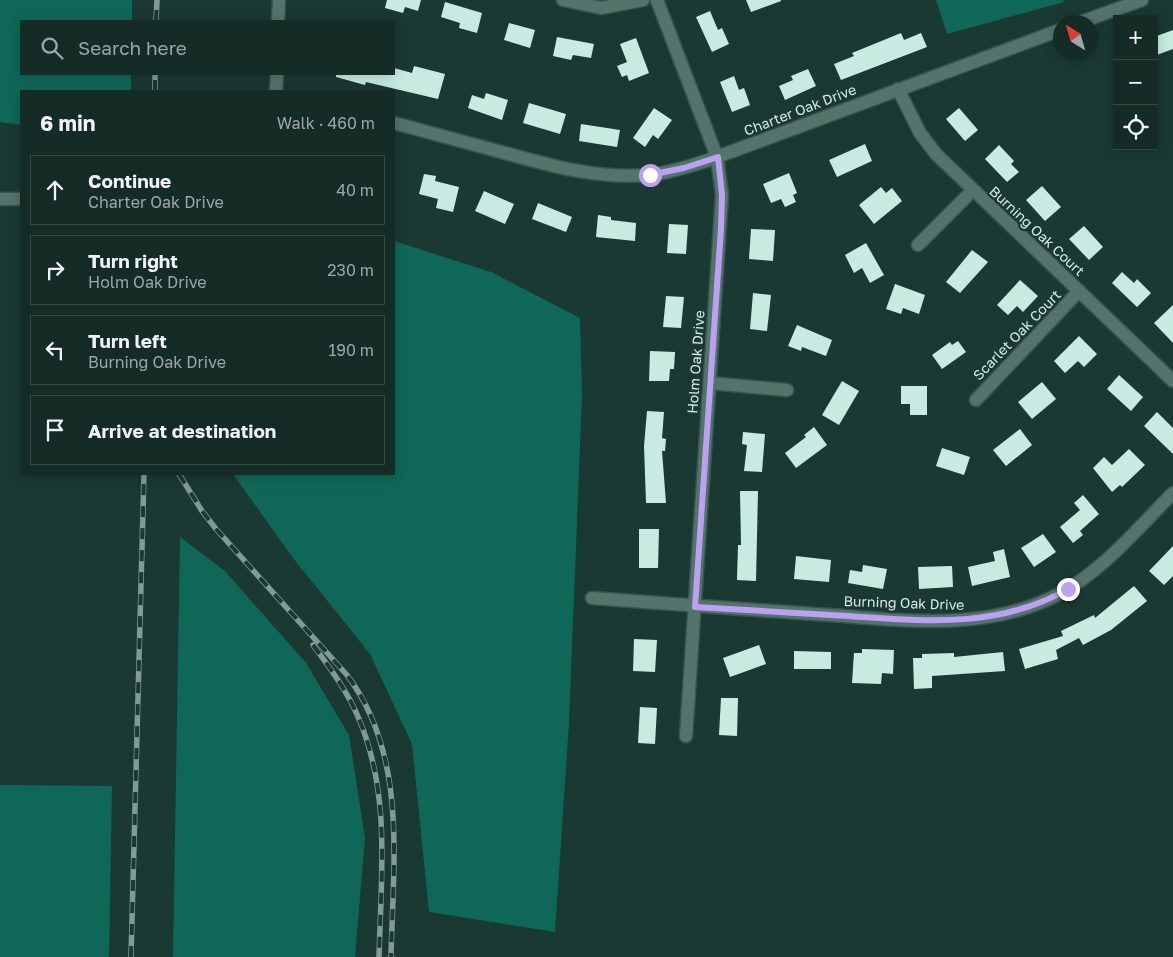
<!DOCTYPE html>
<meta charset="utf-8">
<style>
:root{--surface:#142b26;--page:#213732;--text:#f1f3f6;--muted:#9da7a7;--line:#334743}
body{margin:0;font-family:"Golos Text",sans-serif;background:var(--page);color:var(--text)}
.controls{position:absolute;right:15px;top:15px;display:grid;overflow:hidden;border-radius:0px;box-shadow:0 2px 12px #0003}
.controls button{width:45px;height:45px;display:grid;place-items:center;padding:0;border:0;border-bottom:1px solid var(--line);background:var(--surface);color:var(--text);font:25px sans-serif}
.compass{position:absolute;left:1053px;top:15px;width:45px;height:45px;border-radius:50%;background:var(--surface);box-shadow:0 2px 12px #0003;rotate:323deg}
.stop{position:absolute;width:15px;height:15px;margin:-11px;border:4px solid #bca0f2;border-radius:50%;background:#fff}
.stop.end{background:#bca0f2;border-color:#fff;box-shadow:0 1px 5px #0008}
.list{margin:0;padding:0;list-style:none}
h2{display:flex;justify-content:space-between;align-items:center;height:65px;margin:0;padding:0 20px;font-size:21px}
h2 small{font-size:16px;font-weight:400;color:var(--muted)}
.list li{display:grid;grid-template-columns:32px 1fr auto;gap:15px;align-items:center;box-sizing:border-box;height:70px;margin:0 10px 10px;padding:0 10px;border:1px solid var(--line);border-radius:0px}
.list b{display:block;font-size:19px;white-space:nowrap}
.list p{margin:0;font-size:16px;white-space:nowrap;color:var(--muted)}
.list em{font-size:16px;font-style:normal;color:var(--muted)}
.icon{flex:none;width:28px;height:28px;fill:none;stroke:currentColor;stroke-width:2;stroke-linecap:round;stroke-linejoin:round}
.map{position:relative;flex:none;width:1173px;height:957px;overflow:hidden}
.search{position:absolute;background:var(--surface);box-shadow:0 2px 12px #0003;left:20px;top:20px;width:375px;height:55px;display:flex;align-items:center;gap:12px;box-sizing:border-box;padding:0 18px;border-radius:0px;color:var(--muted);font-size:19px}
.panel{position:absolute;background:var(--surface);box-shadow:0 2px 12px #0003;left:20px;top:90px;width:375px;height:385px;border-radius:0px}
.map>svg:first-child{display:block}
</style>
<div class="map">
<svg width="1173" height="957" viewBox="0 0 1173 957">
<rect width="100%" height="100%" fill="#1a3932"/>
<!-- green -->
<g fill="#0f6857">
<path d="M0 0H132V21H21V74H131V91H21V125L0 122Z"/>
<path d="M936 0H1063L1064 2 947 34Z"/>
<path d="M394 241 491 272 580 318 582 395 569 722 555 932 429 912 412 744 370 654 293 558 233 474H394Z"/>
<path d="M180 537 225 571 306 663 349 735 365 838 355 957H173Z"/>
<path d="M0 785 112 786 109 957H0Z"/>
</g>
<!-- building -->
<g fill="#c8ebe1">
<path d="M387 0H421L418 11 405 7 403 13 385 8Z"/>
<path d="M746 0H781V1L751 12Z"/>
<path d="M445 2 482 13 477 33 459 28 460 23 441 17Z"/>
<path d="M710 11 718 30 722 28 729 44 712 52 696 17Z"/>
<path d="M509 23 535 30 530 48 504 40Z"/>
<path d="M1173 30V49L1154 56V37Z"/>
<path d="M901 33 904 40 921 33 927 47 841 80 834 64 854 56 852 53Z"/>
<path d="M557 37 594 44 591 58 573 55 571 60 553 56Z"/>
<path d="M636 38 649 73 629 81 627 75 622 77 617 66 627 62 620 44Z"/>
<path d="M414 66 445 74 438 99 366 82 365 85 336 77V74H394V68L412 73Z"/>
<path d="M808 69 816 86 785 100 779 86 793 80 791 76Z"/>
<path d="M734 76 739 90 744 88 750 105 732 112 720 82Z"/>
<path d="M486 93 508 100 502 120 468 108 472 95 484 99Z"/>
<path d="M529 103 566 114 560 134 523 123Z"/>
<path d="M654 108 672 120 658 139 653 135 645 147 633 138Z"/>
<path d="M959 108 978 130 965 141 946 119Z"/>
<path d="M581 124 620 130 617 147 579 141Z"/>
<path d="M865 144 872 161 837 177 829 160Z"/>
<path d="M999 145 1014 161 1011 164 1019 172 1007 182 985 159Z"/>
<path d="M789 173 797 193 793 195 796 202 785 207 781 199 771 203 763 184Z"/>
<path d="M424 174 436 176 435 181 459 187 453 212 436 208 438 199 419 194Z"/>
<path d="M1042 186 1061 207 1045 221 1026 200Z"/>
<path d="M881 187 886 193 892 188 902 201 874 224 859 205Z"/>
<path d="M484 191 514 204 505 224 475 211Z"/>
<path d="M538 203 572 217 566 232 532 219Z"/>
<path d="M598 215 611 217V220L636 223 635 241 596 237Z"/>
<path d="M669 224 688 225 686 254 667 253Z"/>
<path d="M1084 226 1103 247 1089 260 1069 239Z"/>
<path d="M751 229 775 230 773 261 749 259Z"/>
<path d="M866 243 884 275 870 283 862 268 854 273 845 255Z"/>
<path d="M972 250 988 262 960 293 946 282Z"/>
<path d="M1122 272 1134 283 1137 279 1151 293 1137 307 1112 283Z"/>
<path d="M1020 280 1038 296 1023 312 1017 306 1008 315 997 305Z"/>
<path d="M895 284 925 295 919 314 903 308 901 314 886 309Z"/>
<path d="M753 293 771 295 767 331 750 329Z"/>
<path d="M666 296 684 297 681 328 663 327Z"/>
<path d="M1173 305V343L1154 323Z"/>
<path d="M797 325 832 340 826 356 802 347 801 351 788 346Z"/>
<path d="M1079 336 1097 354 1084 367 1078 361 1065 373 1054 361Z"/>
<path d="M958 341 966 352 942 369 932 355 950 342 952 345Z"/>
<path d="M650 351 675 352 674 369H670L669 381H649Z"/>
<path d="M1119 375 1143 397 1131 411 1107 389Z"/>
<path d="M842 381 859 391 839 425 822 415Z"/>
<path d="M1042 382 1056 399 1032 419 1018 402Z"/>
<path d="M901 386H927V415H910V404H901Z"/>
<path d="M647 411 664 412 662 438 666 439 665 451H662L666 503H646L644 446Z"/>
<path d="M1157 412 1173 428V454L1144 426Z"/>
<path d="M814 427 827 445 796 468 785 453 806 437 804 435Z"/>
<path d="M1020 429 1032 445 1006 466 993 450Z"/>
<path d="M743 432 765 434 762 472 744 471 747 445 742 444Z"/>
<path d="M942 448 970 457 964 475 936 466Z"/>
<path d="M1129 449 1145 465 1122 487 1120 485 1112 492 1093 468 1104 457 1112 465Z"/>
<path d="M740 491H758L756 581 737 580 738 545H741Z"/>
<path d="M1083 495 1099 514 1080 531 1083 535 1073 543 1060 527 1080 510 1074 503Z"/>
<path d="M639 529H659L658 568H639Z"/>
<path d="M1043 534 1056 552 1034 567 1021 548Z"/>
<path d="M1173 546V576L1164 585 1149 571Z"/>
<path d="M1004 549 1010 577 972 586 968 567 995 561 993 552Z"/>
<path d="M796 556 831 560 829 582 794 579Z"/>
<path d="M863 565 887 569 883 589 848 583 850 570 862 572Z"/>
<path d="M952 566 953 587 919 589 918 567Z"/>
<path d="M1134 586 1147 601 1111 630 1083 645 1079 638 1056 650 1058 659 1025 669 1019 649 1063 636 1061 631 1094 615 1095 618Z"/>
<path d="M634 639 657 640 655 672 633 671Z"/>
<path d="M759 645 766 664 730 677 723 658Z"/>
<path d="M862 649 894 650 893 674 882 673 881 684 852 683 854 653H862Z"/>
<path d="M794 651 831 652V669H794Z"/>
<path d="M1003 652 1005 671 932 676V688L914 689 913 658H922V654L954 653V657Z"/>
<path d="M721 698H738L737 736 719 735Z"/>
<path d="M640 707 657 708 655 744 638 743Z"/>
</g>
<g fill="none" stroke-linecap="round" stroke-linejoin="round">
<defs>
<g id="minor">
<path d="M563 0 601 8 643 0"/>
<path d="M657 0 717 157 722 195 686 736"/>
<path d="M278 21 279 0"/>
<path d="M1081 22 1142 0"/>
<path d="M898 89 920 133 936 154 1173 381"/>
<path d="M276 91 277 74"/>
<path d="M394 123C431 133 468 143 505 153 551 166 598 179 647 175 671 173 695 165 717 157L1060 30"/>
<path d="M0 199H18"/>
<path d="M918 245 972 191"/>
<path d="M710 383 787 390"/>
<path d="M976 400 1079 291"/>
<path d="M592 598C666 604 741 609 815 614 896 619 981 634 1057 595 1102 572 1138 528 1173 493"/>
</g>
</defs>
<!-- minor casing -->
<use href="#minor" stroke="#39544f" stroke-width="15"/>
<!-- minor -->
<use href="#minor" stroke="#54746b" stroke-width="12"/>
<defs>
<g id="rail">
<path d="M156 21 157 0"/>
<path d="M155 91V74"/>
<path d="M179 474 202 511 216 529 347 675C408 756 393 862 391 957"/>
<path d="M313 645C330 668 348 692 359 719 391 795 381 877 379 957"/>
<path d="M131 957 144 474"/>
</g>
</defs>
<!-- rail casing -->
<use href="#rail" stroke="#839a94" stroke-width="5.5"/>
<!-- rail -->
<use href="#rail" stroke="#1a3932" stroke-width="4" stroke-dasharray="11" stroke-linecap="butt"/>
</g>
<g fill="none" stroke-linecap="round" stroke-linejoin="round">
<!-- route -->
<path stroke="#bca0f2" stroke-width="6" d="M650 175 684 168 718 157 722 195 721 228 695 607C746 610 797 613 848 616 924 621 999 629 1068 589"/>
</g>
<g text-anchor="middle" stroke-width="5" stroke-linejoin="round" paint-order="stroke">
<!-- street labels -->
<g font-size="14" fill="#d8e9e4" stroke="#1a3932">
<text transform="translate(800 110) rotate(-21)" y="5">Charter Oak Drive</text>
<text transform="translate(1037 231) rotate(43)" y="5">Burning Oak Court</text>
<text transform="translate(1017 335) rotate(-46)" y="5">Scarlet Oak Court</text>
<text transform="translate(696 362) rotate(-86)" y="5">Holm Oak Drive</text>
<text transform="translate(904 603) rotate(2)" y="5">Burning Oak Drive</text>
</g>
</g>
</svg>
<div class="controls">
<button>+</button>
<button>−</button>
<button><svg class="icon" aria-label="locate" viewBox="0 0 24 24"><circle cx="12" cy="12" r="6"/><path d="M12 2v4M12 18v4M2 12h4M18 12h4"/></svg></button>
</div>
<svg class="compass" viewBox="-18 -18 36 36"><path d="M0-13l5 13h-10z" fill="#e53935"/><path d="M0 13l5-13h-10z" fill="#9da7a7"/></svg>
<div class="stop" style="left:650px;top:175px"></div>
<div class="stop end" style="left:1068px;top:589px"></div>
<div class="search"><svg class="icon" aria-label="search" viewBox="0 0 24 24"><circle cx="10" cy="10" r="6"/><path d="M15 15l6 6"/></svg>Search here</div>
<section class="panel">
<h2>6 min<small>Walk · 460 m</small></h2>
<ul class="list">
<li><svg class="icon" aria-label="ahead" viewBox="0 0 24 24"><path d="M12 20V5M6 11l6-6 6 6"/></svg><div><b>Continue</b><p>Charter Oak Drive</p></div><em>40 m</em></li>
<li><svg class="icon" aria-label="right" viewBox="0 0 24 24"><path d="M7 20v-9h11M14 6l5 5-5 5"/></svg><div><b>Turn right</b><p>Holm Oak Drive</p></div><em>230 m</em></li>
<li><svg class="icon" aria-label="left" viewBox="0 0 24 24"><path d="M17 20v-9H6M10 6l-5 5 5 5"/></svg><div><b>Turn left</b><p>Burning Oak Drive</p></div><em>190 m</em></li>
<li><svg class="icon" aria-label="arrive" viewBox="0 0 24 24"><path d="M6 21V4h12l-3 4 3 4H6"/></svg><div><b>Arrive at destination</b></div></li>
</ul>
</section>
</div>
